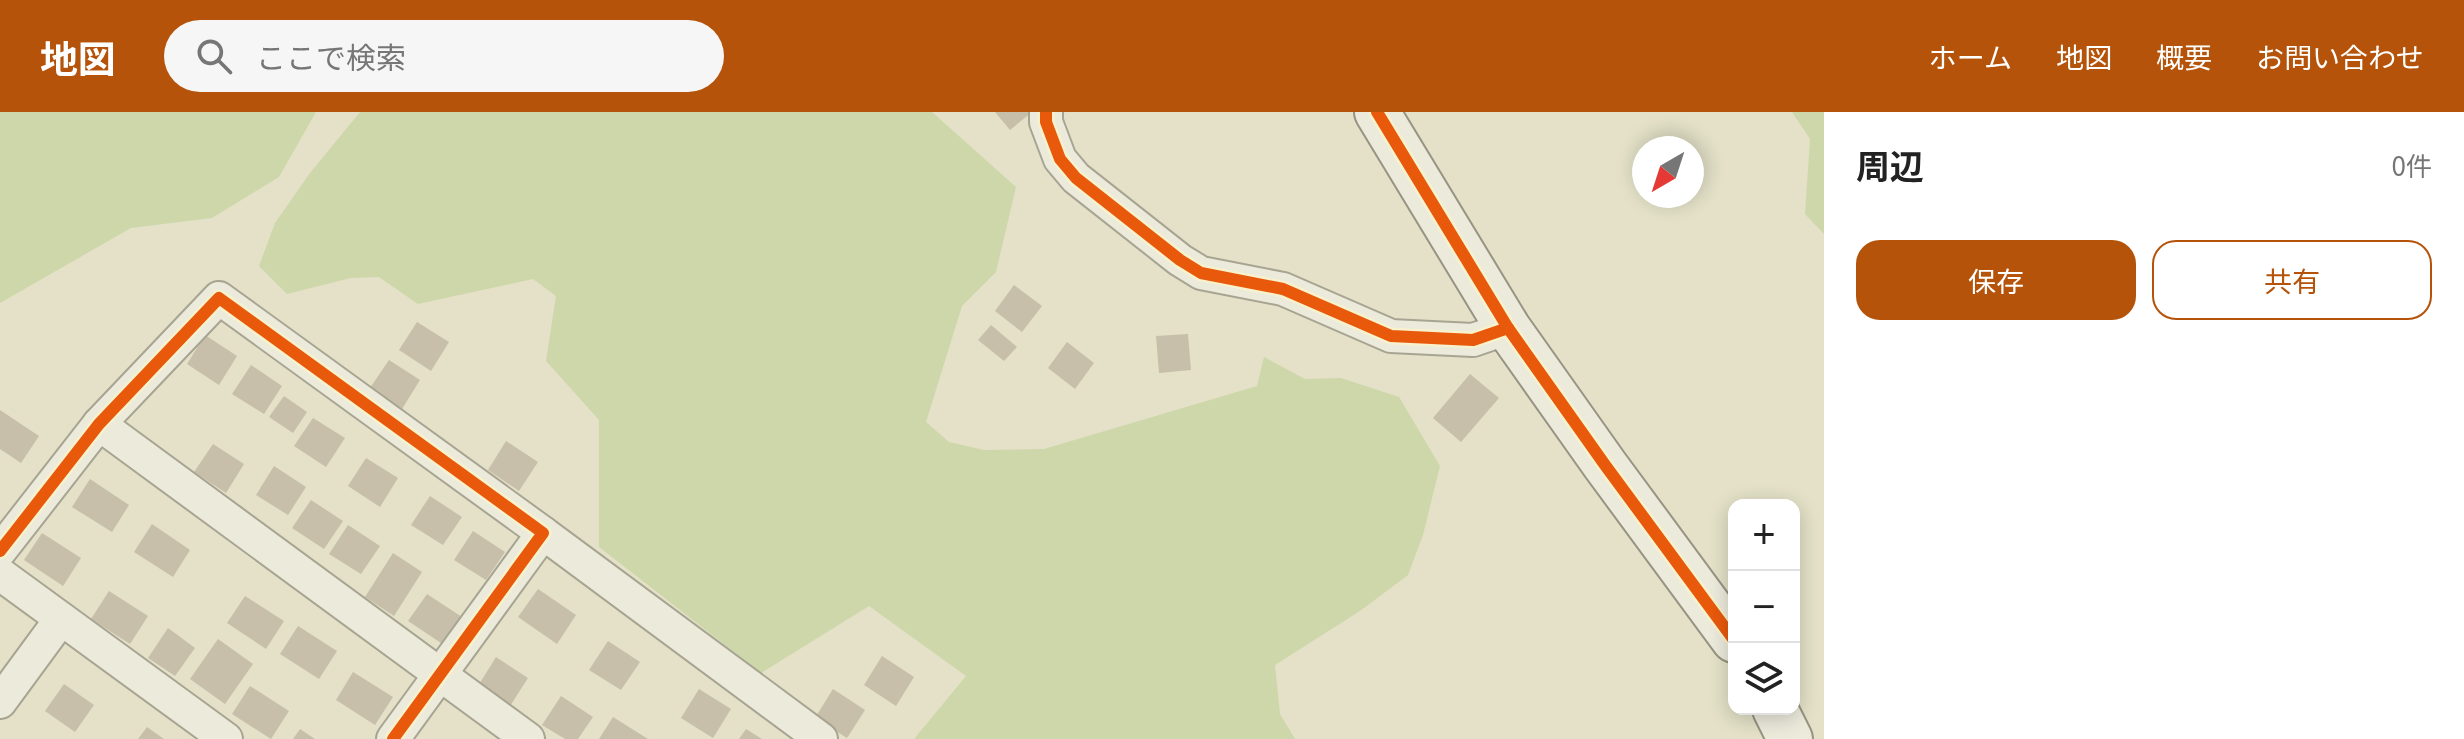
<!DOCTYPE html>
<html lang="ja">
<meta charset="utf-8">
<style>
:root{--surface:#fff;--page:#f6f6f6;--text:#222;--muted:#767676;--line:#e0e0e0;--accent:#b45309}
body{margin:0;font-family:Georgia,"Noto Sans JP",serif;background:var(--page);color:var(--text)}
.controls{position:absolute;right:24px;bottom:24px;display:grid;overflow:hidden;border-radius:16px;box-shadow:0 4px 20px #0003}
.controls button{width:72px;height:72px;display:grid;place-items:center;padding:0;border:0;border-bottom:2px solid var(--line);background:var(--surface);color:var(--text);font:40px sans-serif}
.compass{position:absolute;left:1632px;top:24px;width:72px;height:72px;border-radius:50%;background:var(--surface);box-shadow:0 4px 20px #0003;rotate:219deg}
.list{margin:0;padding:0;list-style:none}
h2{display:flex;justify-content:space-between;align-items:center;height:104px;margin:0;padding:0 32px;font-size:34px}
h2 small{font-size:26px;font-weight:400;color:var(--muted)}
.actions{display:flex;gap:16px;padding:24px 32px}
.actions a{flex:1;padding:18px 0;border:2px solid var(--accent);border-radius:24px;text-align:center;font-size:28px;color:var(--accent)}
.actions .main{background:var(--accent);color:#fff}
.icon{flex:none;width:44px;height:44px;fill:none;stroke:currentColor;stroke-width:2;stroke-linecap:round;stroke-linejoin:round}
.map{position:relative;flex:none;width:1824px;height:627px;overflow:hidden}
header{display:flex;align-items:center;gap:48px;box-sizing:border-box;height:112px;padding:0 40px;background:var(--accent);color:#fff}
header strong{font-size:38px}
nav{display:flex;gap:44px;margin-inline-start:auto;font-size:28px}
.search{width:560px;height:72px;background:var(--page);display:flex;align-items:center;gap:20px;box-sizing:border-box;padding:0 28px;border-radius:44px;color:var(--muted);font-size:30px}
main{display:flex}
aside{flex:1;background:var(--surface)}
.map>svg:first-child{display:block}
</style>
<header>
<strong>地図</strong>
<div class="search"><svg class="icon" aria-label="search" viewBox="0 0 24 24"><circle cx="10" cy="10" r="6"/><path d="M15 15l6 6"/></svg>ここで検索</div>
<nav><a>ホーム</a><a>地図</a><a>概要</a><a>お問い合わせ</a></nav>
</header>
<main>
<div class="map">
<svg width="1824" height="627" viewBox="0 0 1824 627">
<rect width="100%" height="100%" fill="#e4e1c8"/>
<!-- green -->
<g fill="#ced7aa">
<path d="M0 0H316L279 65 212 106 131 116 0 191Z"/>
<path d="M360 0H932L1016 75 996 160 962 194 926 310 949 330 984 338 1044 337 1257 274 1264 245 1305 267 1341 266 1399 285 1440 354 1423 423 1408 463 1360 499 1275 553 1280 602 1295 627H914L966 564 869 494 761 561 599 435V308L546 249 556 184 533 167 418 192 379 165 351 166 287 182 259 154 275 111 310 61Z"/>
<path d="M1792 0H1824V122L1805 102 1810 27Z"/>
</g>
<!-- building -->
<g fill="#c7bfa9">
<path d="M995 0H1032L1010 18Z"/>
<path d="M1014 173 1042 194 1022 220 995 199Z"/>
<path d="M417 210 449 230 431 259 399 238Z"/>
<path d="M991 213 1017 235 1004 249 978 228Z"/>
<path d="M1188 222 1191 258 1159 261 1156 224Z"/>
<path d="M205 223 237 244 219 273 187 252Z"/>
<path d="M1067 230 1094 251 1075 277 1048 256Z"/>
<path d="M389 248 420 268 402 297 370 276Z"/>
<path d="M251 253 282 274 264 302 232 282Z"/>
<path d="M1470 262 1499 286 1461 330 1433 306Z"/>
<path d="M284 284 307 300 293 321 269 305Z"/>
<path d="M0 298 39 324 21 351 0 337Z"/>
<path d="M313 306 345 326 326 355 294 334Z"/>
<path d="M506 329 538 350 519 379 488 358Z"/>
<path d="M213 332 244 352 226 381 194 360Z"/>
<path d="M366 346 398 366 380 395 348 374Z"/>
<path d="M274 354 306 375 288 403 256 383Z"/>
<path d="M90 367 129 393 112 420 72 395Z"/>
<path d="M430 384 462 405 443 433 411 413Z"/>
<path d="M311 388 343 409 324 437 292 416Z"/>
<path d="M152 412 190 438 173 465 134 440Z"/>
<path d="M348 413 380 434 361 462 329 442Z"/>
<path d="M473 419 505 440 486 468 454 448Z"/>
<path d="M42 421 81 446 63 474 24 448Z"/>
<path d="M393 441 422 460 394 504 365 485Z"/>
<path d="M538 477 576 503 557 532 518 505Z"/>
<path d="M109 479 148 504 130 532 91 507Z"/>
<path d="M427 482 465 507 447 535 408 509Z"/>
<path d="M245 484 284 509 266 537 227 511Z"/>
<path d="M298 514 337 539 319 567 280 542Z"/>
<path d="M168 516 195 536 175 564 148 546Z"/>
<path d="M218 527 253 552 225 592 190 567Z"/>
<path d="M608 529 640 550 621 578 589 558Z"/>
<path d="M882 544 914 565 896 594 864 573Z"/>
<path d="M496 545 528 566 510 594 478 574Z"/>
<path d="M353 560 393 585 375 613 336 588Z"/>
<path d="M64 572 94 593 75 620 45 599Z"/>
<path d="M250 574 289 599 271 627 232 602Z"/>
<path d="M699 577 731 597 713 626 681 606Z"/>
<path d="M833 577 865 598 847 626 815 606Z"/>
<path d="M561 584 593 605 578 627H565L542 613Z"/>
<path d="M613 605 648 627H599Z"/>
<path d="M147 615 164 627H138Z"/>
<path d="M300 617 315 627H293Z"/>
<path d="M746 617 762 627H739Z"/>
</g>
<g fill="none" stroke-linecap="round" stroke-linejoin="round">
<defs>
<g id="street">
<path d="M1046 0V10L1060 47 1076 66 1180 148 1201 161 1283 177 1391 224 1473 228 1508 216"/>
<path d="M99 312 528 627"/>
<path d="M543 421 821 627"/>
<path d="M0 439 99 312 219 186 543 421 393 627"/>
<path d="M0 462 226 627"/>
<path d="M0 590 61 507"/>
</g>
<g id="secondary">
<path d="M1377 0 1508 216 1605 353 1734 528"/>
<path d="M1775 597 1790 627"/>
</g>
</defs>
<!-- street casing -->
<use href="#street" stroke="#a8a492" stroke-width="36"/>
<!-- secondary casing -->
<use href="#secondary" stroke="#989382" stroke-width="48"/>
<!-- street -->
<use href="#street" stroke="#ebeadb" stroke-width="32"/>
<!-- secondary -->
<use href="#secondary" stroke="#ebeadb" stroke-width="44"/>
<defs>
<g id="cycleway">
<path d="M1046 0V10L1060 47 1076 66 1180 148 1201 161 1283 177 1391 224 1473 228 1508 216"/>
<path d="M1377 0 1508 216 1605 353 1734 528"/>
<path d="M0 439 99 312 219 186 543 421 393 627"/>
</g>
</defs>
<!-- cycleway casing -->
<use href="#cycleway" stroke="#f7f2cd" stroke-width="17"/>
<!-- cycleway -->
<use href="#cycleway" stroke="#e8590c" stroke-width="12"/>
</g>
</svg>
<div class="controls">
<button>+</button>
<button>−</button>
<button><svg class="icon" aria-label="layers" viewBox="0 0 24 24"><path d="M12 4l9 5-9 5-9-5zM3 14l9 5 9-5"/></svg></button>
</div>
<svg class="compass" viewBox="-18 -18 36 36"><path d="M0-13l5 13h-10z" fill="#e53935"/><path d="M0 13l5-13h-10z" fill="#767676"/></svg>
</div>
<aside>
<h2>周辺<small>0件</small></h2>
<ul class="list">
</ul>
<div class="actions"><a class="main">保存</a><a>共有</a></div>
</aside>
</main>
